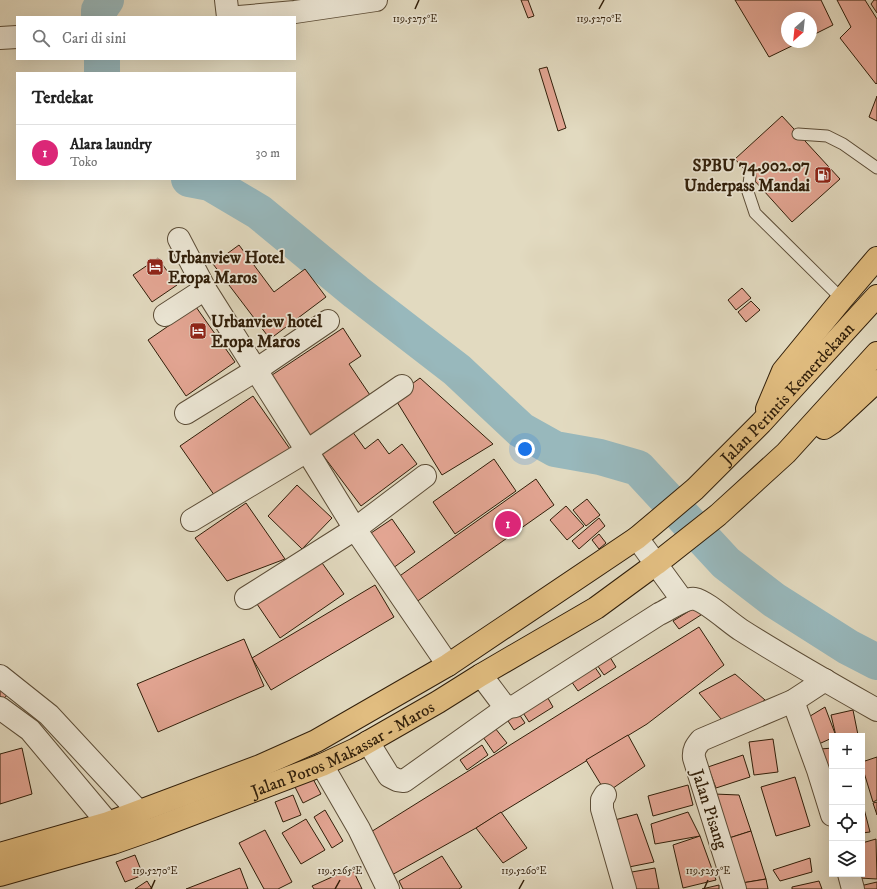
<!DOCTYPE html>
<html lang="id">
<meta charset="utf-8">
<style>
:root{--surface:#fff;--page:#f2f2f2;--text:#222;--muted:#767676;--line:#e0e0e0;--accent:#db2777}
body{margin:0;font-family:"IM FELL DW Pica",serif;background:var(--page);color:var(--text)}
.controls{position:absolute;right:12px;bottom:12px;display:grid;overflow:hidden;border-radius:0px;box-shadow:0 4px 16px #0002}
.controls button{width:36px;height:36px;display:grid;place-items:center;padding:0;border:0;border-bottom:1px solid var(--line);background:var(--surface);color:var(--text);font:20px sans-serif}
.compass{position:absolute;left:781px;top:12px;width:36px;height:36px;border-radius:50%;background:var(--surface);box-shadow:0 4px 16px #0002;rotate:207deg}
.you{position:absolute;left:525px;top:449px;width:14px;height:14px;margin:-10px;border:3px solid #fff;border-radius:50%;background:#1a73e8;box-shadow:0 0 0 6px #1a73e833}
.badge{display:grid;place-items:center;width:26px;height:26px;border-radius:50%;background:var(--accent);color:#fff;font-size:13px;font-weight:700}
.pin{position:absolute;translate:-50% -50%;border:2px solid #fff;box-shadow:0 1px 4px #0006}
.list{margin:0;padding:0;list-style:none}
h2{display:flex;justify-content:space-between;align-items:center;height:52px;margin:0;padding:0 16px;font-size:17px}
h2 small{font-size:13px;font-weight:400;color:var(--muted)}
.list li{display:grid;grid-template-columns:26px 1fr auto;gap:12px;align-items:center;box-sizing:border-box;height:56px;padding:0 16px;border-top:1px solid var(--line)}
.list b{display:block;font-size:15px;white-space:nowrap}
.list p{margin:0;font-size:13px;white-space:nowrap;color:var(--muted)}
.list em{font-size:13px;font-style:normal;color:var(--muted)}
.icon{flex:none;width:22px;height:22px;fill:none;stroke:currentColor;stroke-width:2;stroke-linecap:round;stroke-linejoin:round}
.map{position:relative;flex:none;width:877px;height:889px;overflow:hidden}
.search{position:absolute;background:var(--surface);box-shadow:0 4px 16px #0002;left:16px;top:16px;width:280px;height:44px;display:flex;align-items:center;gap:10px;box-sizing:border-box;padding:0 14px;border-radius:0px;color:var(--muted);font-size:15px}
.panel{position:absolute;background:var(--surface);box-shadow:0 4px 16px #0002;left:16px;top:72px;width:280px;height:108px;border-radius:0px}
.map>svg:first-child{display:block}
</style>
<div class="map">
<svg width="877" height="889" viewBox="0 0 877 889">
<rect width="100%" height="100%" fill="#e2dac0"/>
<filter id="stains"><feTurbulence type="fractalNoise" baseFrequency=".005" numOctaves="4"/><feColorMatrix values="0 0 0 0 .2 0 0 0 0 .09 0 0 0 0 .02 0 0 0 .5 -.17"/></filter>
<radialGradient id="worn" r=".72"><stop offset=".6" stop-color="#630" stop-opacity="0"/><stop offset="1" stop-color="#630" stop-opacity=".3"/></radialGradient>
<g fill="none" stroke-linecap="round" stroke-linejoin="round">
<!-- river -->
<g stroke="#98b8bc" stroke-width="36">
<path d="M99 17V10L106 0"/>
<path d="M102 59V73"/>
<path d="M189 179 210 183 259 212 356 292 457 370 521 430 555 449 600 457 638 468 726 563 774 600 848 647 877 662"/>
</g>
</g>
<!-- building -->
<g fill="#e4a694" stroke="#301e09">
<path d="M521 0H528L534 16 528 18Z"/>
<path d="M735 0H821L833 25 811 36V18H787V42H800L769 57Z"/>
<path d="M837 0H865L877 19V83L876 84 840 38 851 27Z"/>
<path d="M874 0H877V13L871 4Z"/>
<path d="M547 67 566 128 558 131 539 69Z"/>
<path d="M877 96V121L869 117Z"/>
<path d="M782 116 840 179 792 222 735 159Z"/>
<path d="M239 245 274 292 305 269 326 297 270 339 213 264Z"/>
<path d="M158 258 177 285 152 302 133 275Z"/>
<path d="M742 288 751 298 736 310 728 300Z"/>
<path d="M751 301 760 310 746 322 738 312Z"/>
<path d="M196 307 235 362 186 396 148 340Z"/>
<path d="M343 328 361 356 349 364 374 401 309 443 266 379Z"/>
<path d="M420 378 493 444 442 475 394 397Z"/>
<path d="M253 396 290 449 217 499 180 446Z"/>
<path d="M352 431 365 449 378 439 389 454 402 444 417 464 361 506 322 454Z"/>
<path d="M494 459 516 491 455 534 433 502Z"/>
<path d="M536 479 554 505 412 605 394 580Z"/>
<path d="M297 485 332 518 302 549 268 516Z"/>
<path d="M587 499 600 515 586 526 573 510Z"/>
<path d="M246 503 285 559 227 581 195 538Z"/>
<path d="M566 506 584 526 567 540 550 520Z"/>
<path d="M599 518 605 526 579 549 572 541Z"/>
<path d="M392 519 415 552 389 571 365 537Z"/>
<path d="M599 534 606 543 599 549 592 540Z"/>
<path d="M320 560 344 594 280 638 257 604Z"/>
<path d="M375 585 394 617 271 690 252 658Z"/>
<path d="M699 605 704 613 679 629 673 621Z"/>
<path d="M699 627 724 665 647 724 476 828 390 876 366 835Z"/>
<path d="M244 639 264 686 158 732 137 684Z"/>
<path d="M608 654 616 667 604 675 595 662Z"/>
<path d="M592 663 601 676 578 691 569 678Z"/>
<path d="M735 674 765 700 727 726 699 693Z"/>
<path d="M0 683 13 690 3 699 0 696Z"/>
<path d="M545 693 553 707 529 722 520 708Z"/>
<path d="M825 707 836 736H832V738L810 748 802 721Z"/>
<path d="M853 710 858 735 836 736 831 715Z"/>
<path d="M517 711 525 723 514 730 506 718Z"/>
<path d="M495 728 507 743 494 753 483 737Z"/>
<path d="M628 735 645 766 606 793 586 760Z"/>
<path d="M773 739 778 772 754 775 749 742Z"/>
<path d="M482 745 488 755 467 770 460 760Z"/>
<path d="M22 748 32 794 0 804V754Z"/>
<path d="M832 748V789L821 749Z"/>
<path d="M743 755 750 777 716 788 708 767Z"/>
<path d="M877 757V800L873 802 862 766V762Z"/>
<path d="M312 777 321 794 303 803 295 787Z"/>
<path d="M795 777 810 826 776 836 761 787Z"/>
<path d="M688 785 693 805 653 816 648 796Z"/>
<path d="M714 794 739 795 751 831 726 839Z"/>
<path d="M293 795 301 815 283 822 275 802Z"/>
<path d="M862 801 870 832 862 833Z"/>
<path d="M877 802V815L873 803Z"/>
<path d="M325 810 343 841 332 848 314 817Z"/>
<path d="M501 812 527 848 503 863 476 828Z"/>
<path d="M688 812 700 836 655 844 651 824Z"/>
<path d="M637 814 654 862 619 869 611 821Z"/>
<path d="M306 819 325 850 301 864 282 833Z"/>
<path d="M265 830 292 882 278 889H264L239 843Z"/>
<path d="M751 831 766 879 742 883 726 839Z"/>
<path d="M700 836 716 880 683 888 673 845Z"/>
<path d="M876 839 877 879 860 878 859 874H862V843Z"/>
<path d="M135 855 143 875 125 882 116 862Z"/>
<path d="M442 856 462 887 459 889H403L399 881Z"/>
<path d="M810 858 812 872 780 881 773 870Z"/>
<path d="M240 868 248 889H186Z"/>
<path d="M352 868 362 889H314L312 886Z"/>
<path d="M655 868 659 889H630L626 873Z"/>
<path d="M766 879 768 889H744L742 883Z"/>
<path d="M147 881 152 889H135Z"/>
<path d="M819 881 822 889H792V887Z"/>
<path d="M877 882V889H861L860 886Z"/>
<path d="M719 885V889H702Z"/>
</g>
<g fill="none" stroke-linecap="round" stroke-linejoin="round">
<defs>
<g id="service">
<path d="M798 134 827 136 843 144 877 168"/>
<path d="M750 176 748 192 755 213 842 299"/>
</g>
<g id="minor">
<path d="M226 0 228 17"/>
<path d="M239 17 295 12 376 0"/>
<path d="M0 38 17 37"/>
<path d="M179 239 205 289 307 451 355 529 448 665"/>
<path d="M165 315 205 289"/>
<path d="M186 413 256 370 328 321"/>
<path d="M192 520 307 451 402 386"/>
<path d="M637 538 683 601"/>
<path d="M246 598 355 529 425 476"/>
<path d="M481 675 502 703 508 707 515 706 659 614C668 610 686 597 695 599 706 601 730 623 741 630 785 658 831 684 877 710"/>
<path d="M0 676 49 715 139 812"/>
<path d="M793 701 818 770 832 815"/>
<path d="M0 708 30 730 108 823"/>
<path d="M368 742 389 776 397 780 404 781 508 707"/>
<path d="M322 765 359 829 388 889"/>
<path d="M605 795 602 800V809L625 889"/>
<path d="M849 874 853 889"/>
<path d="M735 889 694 758C693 750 696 746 701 740L793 701 825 680"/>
</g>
<g id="trunk">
<path d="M767 409 783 371 842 299 877 258"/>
<path d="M824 428 833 422 877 381"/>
<path id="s1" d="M0 854 108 823 260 766 316 741 448 665 637 538 695 489 761 423 877 296"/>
<path id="s2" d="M0 875 113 843 153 829 322 765 356 749 438 702 481 675 596 608 656 564 718 515 786 453 877 353"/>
</g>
</defs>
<!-- service casing -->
<use href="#service" stroke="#5c4d37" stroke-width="13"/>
<!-- minor casing -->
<use href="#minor" stroke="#5c4d37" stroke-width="24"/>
<!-- trunk casing -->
<use href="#trunk" stroke="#301e09" stroke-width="24"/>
<!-- service -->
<use href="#service" stroke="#ece7d6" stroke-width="11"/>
<!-- minor -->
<use href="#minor" stroke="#ece7d6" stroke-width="22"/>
<!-- trunk -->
<use href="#trunk" stroke="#e1bd80" stroke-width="22"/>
</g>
<!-- ticks -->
<path fill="none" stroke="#301e09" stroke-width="1.5" d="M415 9 419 0M599 9 604 0M151 889 155 880M335 889 340 880M519 889 524 880M704 889 708 880"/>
<!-- icons -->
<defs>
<symbol id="fuel-square" viewBox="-11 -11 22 22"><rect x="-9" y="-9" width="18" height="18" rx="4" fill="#8f2418" stroke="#ece7d6"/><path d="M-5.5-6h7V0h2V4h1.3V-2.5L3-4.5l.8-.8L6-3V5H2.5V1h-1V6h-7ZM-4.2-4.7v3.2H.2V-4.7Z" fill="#fff"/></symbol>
<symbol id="hotel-square" viewBox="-11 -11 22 22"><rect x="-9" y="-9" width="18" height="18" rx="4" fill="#8f2418" stroke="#ece7d6"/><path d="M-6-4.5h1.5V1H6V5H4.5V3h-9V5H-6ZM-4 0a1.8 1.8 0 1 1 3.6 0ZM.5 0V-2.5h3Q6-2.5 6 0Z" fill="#fff"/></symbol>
</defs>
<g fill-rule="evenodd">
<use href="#fuel-square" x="813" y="165" width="20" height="20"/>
<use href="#hotel-square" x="145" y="257" width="20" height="20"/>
<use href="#hotel-square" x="188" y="321" width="20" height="20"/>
</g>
<g text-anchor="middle" stroke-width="3.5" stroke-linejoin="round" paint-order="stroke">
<!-- poi labels -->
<g font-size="17" font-weight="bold" fill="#301e09" stroke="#ece7d6" text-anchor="start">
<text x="810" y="171" text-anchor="end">SPBU 74.902.07<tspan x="810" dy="20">Underpass Mandai</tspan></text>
<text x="168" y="263">Urbanview Hotel<tspan x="168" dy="20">Eropa Maros</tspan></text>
<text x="211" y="327">Urbanview hotel<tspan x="211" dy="20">Eropa Maros</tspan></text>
</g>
<!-- street labels -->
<g font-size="17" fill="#301e09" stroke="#ece7d6">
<text dy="6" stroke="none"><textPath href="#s1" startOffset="925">Jalan Perintis Kemerdekaan</textPath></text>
<text dy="6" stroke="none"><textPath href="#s2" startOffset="366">Jalan Poros Makassar - Maros</textPath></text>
<text transform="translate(710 809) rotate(72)" y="6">Jalan Pisang</text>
</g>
</g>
<g font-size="10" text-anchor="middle" fill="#301e09" stroke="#ece7d6" stroke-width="3.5" stroke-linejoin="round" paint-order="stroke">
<text x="415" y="22">119.5275°E</text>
<text x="599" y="22">119.5270°E</text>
<text x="155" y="874">119.5270°E</text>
<text x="340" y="874">119.5265°E</text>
<text x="524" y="874">119.5260°E</text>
<text x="708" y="874">119.5255°E</text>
</g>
<rect width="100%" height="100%" filter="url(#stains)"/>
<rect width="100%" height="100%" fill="url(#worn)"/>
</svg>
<div class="controls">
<button>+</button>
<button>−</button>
<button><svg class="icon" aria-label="locate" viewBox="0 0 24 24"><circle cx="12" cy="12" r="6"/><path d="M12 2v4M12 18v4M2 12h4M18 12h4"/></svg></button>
<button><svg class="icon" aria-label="layers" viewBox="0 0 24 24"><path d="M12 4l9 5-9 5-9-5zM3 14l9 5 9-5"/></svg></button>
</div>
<svg class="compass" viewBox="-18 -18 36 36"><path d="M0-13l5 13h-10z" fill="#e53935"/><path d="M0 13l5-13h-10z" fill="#767676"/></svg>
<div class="you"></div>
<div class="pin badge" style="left:508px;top:524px">1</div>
<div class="search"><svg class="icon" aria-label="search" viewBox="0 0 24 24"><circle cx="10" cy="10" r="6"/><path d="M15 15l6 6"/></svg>Cari di sini</div>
<section class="panel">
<h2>Terdekat<small></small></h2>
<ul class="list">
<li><span class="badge">1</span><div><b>Alara laundry</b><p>Toko</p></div><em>30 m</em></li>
</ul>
</section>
</div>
